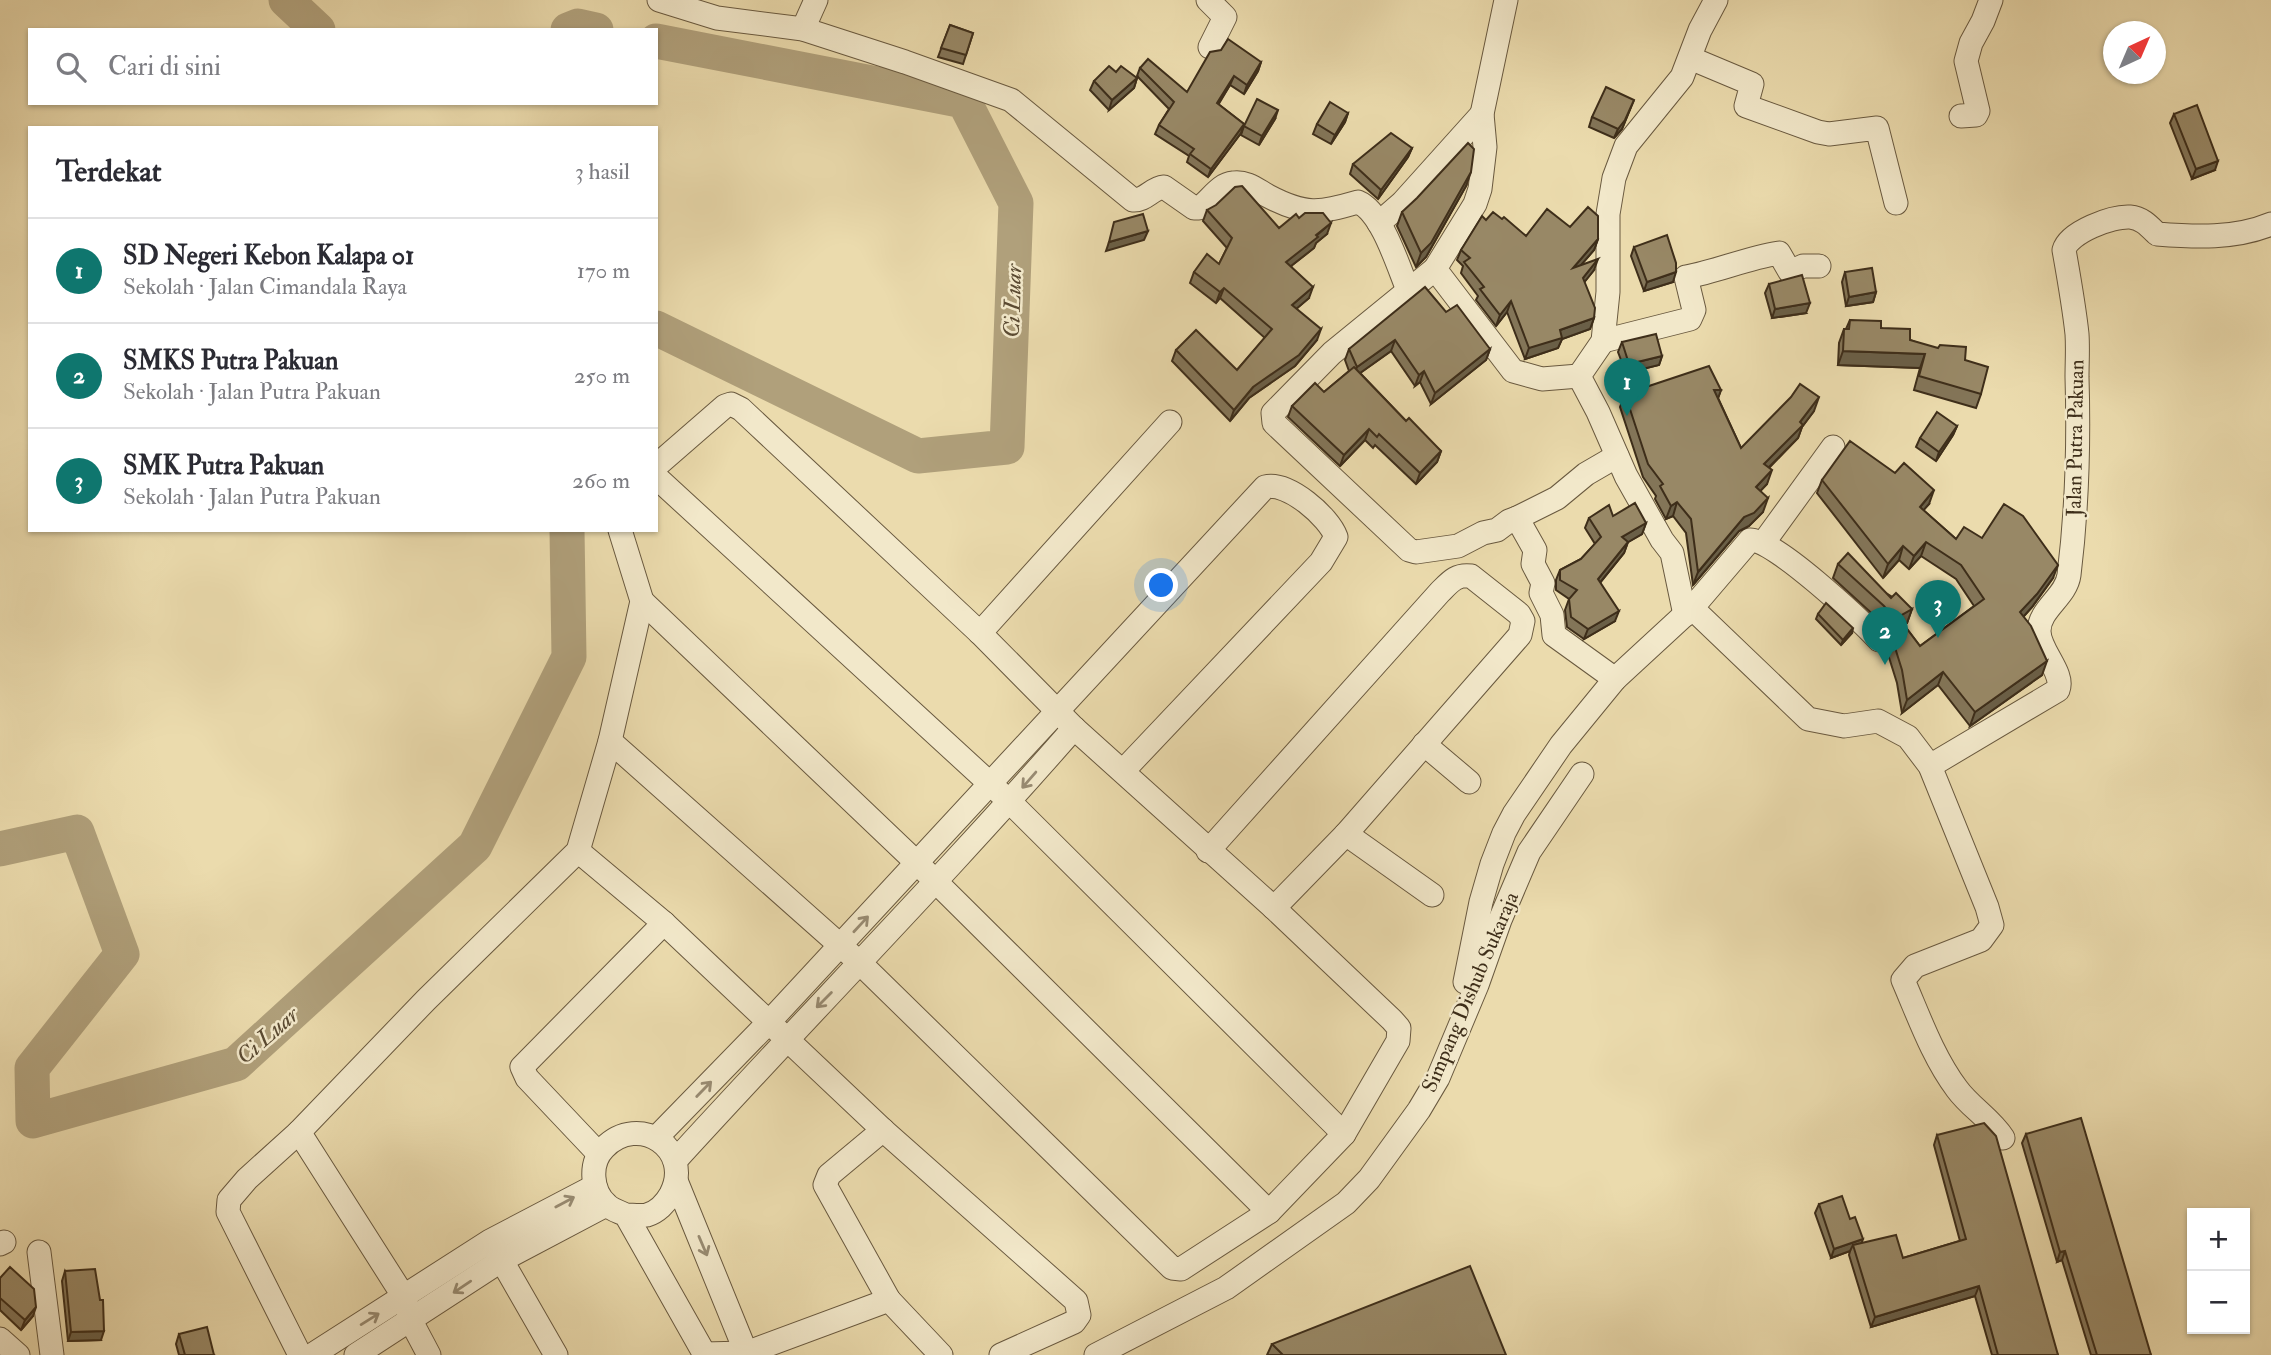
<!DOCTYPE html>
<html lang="id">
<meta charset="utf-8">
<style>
:root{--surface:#fff;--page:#f2f2f3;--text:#2b2b33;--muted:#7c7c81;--line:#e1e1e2;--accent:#0f766e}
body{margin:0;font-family:"IM FELL Double Pica",serif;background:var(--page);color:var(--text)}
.controls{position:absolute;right:21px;bottom:21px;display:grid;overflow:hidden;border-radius:0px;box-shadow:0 2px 5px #0004}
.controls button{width:63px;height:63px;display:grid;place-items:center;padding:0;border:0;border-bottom:2px solid var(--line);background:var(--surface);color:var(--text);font:35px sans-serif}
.compass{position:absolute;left:2103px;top:21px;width:63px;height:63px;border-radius:50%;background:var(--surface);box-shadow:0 2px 5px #0004;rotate:44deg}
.you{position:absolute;left:1162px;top:586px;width:24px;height:24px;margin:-18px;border:5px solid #fff;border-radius:50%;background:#1a73e8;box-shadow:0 0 0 10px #1a73e833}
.badge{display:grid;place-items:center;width:46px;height:46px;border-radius:50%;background:var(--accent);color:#fff;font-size:23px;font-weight:700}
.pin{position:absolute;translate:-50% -58px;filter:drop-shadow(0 2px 4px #0008)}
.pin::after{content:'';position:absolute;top:37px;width:24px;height:21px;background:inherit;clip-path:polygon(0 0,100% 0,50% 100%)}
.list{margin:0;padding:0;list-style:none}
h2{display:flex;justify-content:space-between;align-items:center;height:91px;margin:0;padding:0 28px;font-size:30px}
h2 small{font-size:23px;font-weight:400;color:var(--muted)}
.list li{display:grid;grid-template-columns:46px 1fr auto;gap:21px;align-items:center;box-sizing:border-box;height:105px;padding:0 28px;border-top:2px solid var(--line)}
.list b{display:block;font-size:26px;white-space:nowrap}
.list p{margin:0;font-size:23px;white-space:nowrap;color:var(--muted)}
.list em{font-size:23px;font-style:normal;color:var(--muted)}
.icon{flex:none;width:38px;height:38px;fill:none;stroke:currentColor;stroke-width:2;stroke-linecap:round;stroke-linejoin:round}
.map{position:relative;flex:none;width:2271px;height:1355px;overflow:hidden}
.search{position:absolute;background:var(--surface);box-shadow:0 2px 5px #0004;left:28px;top:28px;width:630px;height:77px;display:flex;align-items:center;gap:18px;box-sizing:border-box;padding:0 24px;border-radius:0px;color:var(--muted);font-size:26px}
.panel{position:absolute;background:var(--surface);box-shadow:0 2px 5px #0004;left:28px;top:126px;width:630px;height:406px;border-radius:0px}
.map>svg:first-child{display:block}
</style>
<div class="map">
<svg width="2271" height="1355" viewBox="0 0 2271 1355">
<rect width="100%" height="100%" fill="#ebdbad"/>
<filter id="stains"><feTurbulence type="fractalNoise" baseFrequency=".00286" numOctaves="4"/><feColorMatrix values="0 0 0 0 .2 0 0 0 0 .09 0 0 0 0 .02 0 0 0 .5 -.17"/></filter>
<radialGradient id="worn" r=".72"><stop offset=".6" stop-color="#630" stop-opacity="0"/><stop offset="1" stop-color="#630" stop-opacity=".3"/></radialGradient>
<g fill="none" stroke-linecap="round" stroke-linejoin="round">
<!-- river -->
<g stroke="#b0a07b" stroke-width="35">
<path d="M286 0 318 30"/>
<path d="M568 30 578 26 596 30"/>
<path d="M656 41 964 101 1016 203 1007 447 918 456 656 328"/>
<path d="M0 849 77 832 122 954 32 1068 33 1121 236 1064 475 846 569 657 567 530"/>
</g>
<defs>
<g id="minor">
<path d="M659 0 717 18 803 29 905 62 1011 100 1133 200C1145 201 1152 188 1164 187L1194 208H1199C1210 201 1219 184 1233 183 1247 181 1257 190 1268 196 1306 216 1319 213 1358 202 1382 212 1398 266 1408 290"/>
<path d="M1208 0 1225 17 1210 47"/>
<path d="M1506 0 1482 114 1485 147 1480 189 1475 204 1435 269 1513 371 1542 379 1579 376"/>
<path d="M803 29 816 0"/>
<path d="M1690 58 1752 84 1746 106 1818 132 1829 134 1877 128 1896 203"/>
<path d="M1961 116 1976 115 1978 111 1966 61 1971 43 1983 21 1991 0"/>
<path d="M1379 223 1402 203 1482 114"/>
<path d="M1435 269 1332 353 1273 413 1274 423 1409 550 1416 552 1458 546 1483 533 1497 530 1509 521 1517 518 1535 550 1533 564 1543 583 1541 593 1552 615 1554 635 1615 679"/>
<path d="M1603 341 1690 319 1694 310 1686 277C1718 271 1747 258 1779 253L1790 272 1803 266H1819"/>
<path d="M656 477 1010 802 1344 1134"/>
<path d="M1517 518 1557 498 1586 474 1617 456"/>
<path d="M1764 542 1833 447"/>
<path d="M642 601 917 863 1269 1212"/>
<path d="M1692 608 1808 719 1844 726 1878 721 1908 737 1930 766 1987 907 1992 925 1981 940 1915 966 1903 980C1919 1017 1933 1057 1957 1089 1970 1107 1991 1119 2003 1138"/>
<path d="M1685 615 1672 553 1662 540 1626 476 1598 412 1579 376 1603 341 1608 292V214L1614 178 1626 146 1682 77 1700 30 1716 0"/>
<path d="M980 633 1170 422"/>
<path d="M610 741 860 963 1172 1268 1181 1269 1269 1212 1344 1134 1398 1041 1399 1028 1392 1020 1274 908 1074 728 980 633 741 409 731 404 725 406 656 466"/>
<path d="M1424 744 1469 782"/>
<path d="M1930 766 2058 690C2065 673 2039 651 2039 631 2039 609 2066 597 2069 575 2077 510 2079 443 2077 377 2077 363 2078 348 2077 334 2074 306 2069 278 2064 250 2069 232 2112 216 2130 217 2142 218 2149 226 2157 234 2195 237 2235 239 2271 224"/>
<path d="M1346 834 1432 895"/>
<path d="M578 851 664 923 522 1067 527 1078 598 1153"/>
<path d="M1208 851 1440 592C1450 582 1456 574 1471 576L1519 614 1523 621 1520 635 1346 834 1274 908"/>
<path d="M664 923 883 1130 1076 1301 1079 1315 1074 1322 1001 1355"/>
<path d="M1465 982 1481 902 1492 864 1504 833 1514 814 1561 745 1615 679 1692 608 1750 540C1773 538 1860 620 1879 640"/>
<path d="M883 1130 829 1175 825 1185 889 1300"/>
<path d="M299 1132 404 1297 411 1321 429 1355"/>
<path d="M656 1138 769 1022 1265 487C1288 481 1329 517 1336 537L1321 562 1123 771"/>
<path d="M675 1161C807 1016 945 876 1074 728"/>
<path d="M677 1183 747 1355"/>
<path d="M626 1215C632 1215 641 1216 647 1215 657 1212 666 1203 671 1194 694 1149 639 1112 604 1148 589 1163 591 1191 607 1205 612 1210 620 1212 626 1215L705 1355"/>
<path d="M0 1244 4 1242"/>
<path d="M494 1247 556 1355"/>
<path d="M39 1252 52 1355"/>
<path d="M0 1339 18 1355"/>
<path d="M704 1354 746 1353 889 1300 941 1355"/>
<path d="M300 1355 228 1212 229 1200 247 1179 299 1132 426 1000 578 851 610 741 642 601 620 530"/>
<path d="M312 1355 490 1241 595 1186"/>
<path d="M356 1355 502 1260 606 1205"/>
<path d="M1096 1355 1226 1288 1346 1203 1369 1179 1419 1110 1438 1078 1477 985 1500 920 1529 852 1582 774"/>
</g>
</defs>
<!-- minor casing -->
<use href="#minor" stroke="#69593f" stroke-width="25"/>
<!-- minor -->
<use href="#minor" stroke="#f2e8ca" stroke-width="23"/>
</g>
<!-- wall -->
<g fill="#837558" stroke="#3e2e1a" stroke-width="2">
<path d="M950 25 973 33 963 64 938 57Z"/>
<path d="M1261 62 1258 71 1244 94 1230 85 1218 104 1244 124 1241 133 1208 177 1187 162 1189 156 1155 134 1159 125 1169 109 1137 76 1140 68 1187 92Z"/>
<path d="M1116 72 1137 78 1134 88 1109 110 1090 90 1094 81Z"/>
<path d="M1630 109 1622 129 1614 138 1589 127 1592 117Z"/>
<path d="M1348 113 1345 122 1331 144 1313 134 1317 124Z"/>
<path d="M2174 114 2215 170 2192 179 2170 123Z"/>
<path d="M1275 119 1259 145 1241 135 1244 126Z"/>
<path d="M1412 148 1408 157 1378 199 1350 174 1353 164Z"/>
<path d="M1466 186 1426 257 1416 267 1397 226 1402 212Z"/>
<path d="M1207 210 1279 228 1299 218 1327 234 1316 243 1314 248 1291 266 1309 298 1296 309 1317 340 1295 366 1249 398 1230 421 1172 361 1176 350 1237 370 1265 338 1220 298 1216 303 1190 283 1194 272 1219 264 1227 248 1203 221Z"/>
<path d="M1502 219 1526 236 1570 227 1598 239 1594 250 1580 266 1594 270 1584 282 1594 318 1590 329 1562 339 1558 348 1525 359 1507 312 1496 326 1476 300 1478 296 1461 273 1463 266 1457 260 1461 250 1486 220Z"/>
<path d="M1634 247 1673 282 1644 291 1631 256Z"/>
<path d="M1845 272 1876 292 1873 302 1846 306 1842 282Z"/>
<path d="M1769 284 1806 313 1772 318 1765 293Z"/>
<path d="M1446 312 1490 349 1486 360 1431 404 1420 382 1415 386 1391 351 1360 373 1406 421 1441 451 1437 462 1416 484 1375 445 1373 448 1365 440 1340 466 1288 417 1292 406 1324 392 1349 371 1345 360 1349 349Z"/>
<path d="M1850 320 1881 328 1910 340 1965 360 1981 394 1976 408 1914 390 1920 368 1838 365 1839 343 1844 329H1846Z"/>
<path d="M1622 342 1662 356 1659 365 1626 373 1618 352Z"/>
<path d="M1721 390 1718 398 1741 448 1814 411 1802 427 1798 438 1769 468 1767 484 1760 491 1763 512 1749 526 1739 531 1693 585 1686 533 1673 516 1666 519 1655 499 1656 496 1643 477 1620 407 1625 394Z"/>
<path d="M1957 426 1953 435 1936 461 1916 447 1920 438Z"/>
<path d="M1822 480 1929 504 1923 510 1956 539 2053 578 2032 607 2023 617 2042 675 1970 726 1938 685 1902 713 1897 683 1887 651 1892 636 1879 620 1833 578 1838 564 1912 609 1907 623 1904 625 1920 646 1974 606 1956 579 1921 556 1909 569 1899 560 1883 578 1817 493Z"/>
<path d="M1613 516 1646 523 1642 534 1628 542 1624 553 1600 583 1615 621 1584 639 1567 627 1565 610 1569 599 1556 590V580L1560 570 1581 559 1595 544 1585 528 1589 518Z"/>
<path d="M1818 614 1852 633 1841 645 1816 619Z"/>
<path d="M2026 1134 2151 1355H2091L2062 1260 2057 1262 2022 1143Z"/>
<path d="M1937 1135 2058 1355H1992L1975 1296 1871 1327 1849 1255 1850 1251 1831 1258 1815 1213 1819 1204 1850 1219 1862 1243 1903 1258 1960 1241 1934 1145Z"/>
<path d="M65 1271 101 1340 68 1341 62 1281Z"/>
<path d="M0 1278 33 1316 21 1330 0 1310Z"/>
<path d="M179 1334 214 1355H179L176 1344Z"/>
<path d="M1272 1344 1506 1355H1267Z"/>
</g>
<!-- shaded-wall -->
<g fill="#6a5f47" stroke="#3e2e1a" stroke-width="2">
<path d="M1261 62 1258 71 1244 94 1247 85Z"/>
<path d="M1234 76 1230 85 1214 112 1217 103Z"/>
<path d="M1137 78 1134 88 1109 110 1112 100Z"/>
<path d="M1634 100 1622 129 1614 138 1618 129Z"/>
<path d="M1278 110 1275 119 1259 145 1262 136Z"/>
<path d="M1348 113 1345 122 1331 144 1335 135Z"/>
<path d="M1244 124 1241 133 1208 177 1211 169Z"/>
<path d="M1412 148 1408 157 1378 199 1381 190Z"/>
<path d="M2218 161 2215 170 2192 179 2196 169Z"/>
<path d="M1471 172 1466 186 1426 257 1416 267 1421 253Z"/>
<path d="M1331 223 1327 234 1316 243 1314 248 1282 273 1286 262Z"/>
<path d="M1148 231 1144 240 1106 251 1109 242Z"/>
<path d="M1598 239 1594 250 1569 279 1573 268Z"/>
<path d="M1598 259 1594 270 1579 289 1583 278Z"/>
<path d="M1676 272 1673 282 1644 291 1647 282Z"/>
<path d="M1313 287 1309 298 1288 316 1292 305Z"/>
<path d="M1224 288 1220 298 1216 303 1220 292Z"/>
<path d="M1876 292 1873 302 1846 306 1849 297Z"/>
<path d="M1511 301 1507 312 1496 326 1500 315Z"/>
<path d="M1810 303 1806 313 1772 318 1775 309Z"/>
<path d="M1594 318 1590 329 1562 339 1558 348 1525 359 1529 348 1560 330Z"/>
<path d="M1321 329 1317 340 1295 366 1249 398 1230 421 1234 410 1253 387Z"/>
<path d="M1395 340 1391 351 1353 378 1357 367Z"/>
<path d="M1490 349 1486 360 1431 404 1435 393Z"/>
<path d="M1843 351 1925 354 1920 368 1838 365Z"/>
<path d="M1662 356 1659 365 1626 373 1629 364Z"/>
<path d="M1424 371 1420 382 1415 386 1419 375Z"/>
<path d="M1714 390H1721L1716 404Z"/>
<path d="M1819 397 1814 411 1802 427 1798 438 1759 477 1764 464 1800 422Z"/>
<path d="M1957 426 1953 435 1936 461 1939 452Z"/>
<path d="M1369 429 1365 440 1340 466 1344 455Z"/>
<path d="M1441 451 1437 462 1416 484 1420 473Z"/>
<path d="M1772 470 1767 484 1751 501 1756 487Z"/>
<path d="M1934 490 1929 504 1915 520 1920 507Z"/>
<path d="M1768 498 1763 512 1749 526 1739 531 1693 585 1698 572 1744 517Z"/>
<path d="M1677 502 1673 516 1666 519 1671 506Z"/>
<path d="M1646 523 1642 534 1618 548 1622 537Z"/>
<path d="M1628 542 1624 553 1594 590 1598 579Z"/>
<path d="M1926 542 1921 556 1909 569 1914 556Z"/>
<path d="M1903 546 1899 560 1883 578 1888 564Z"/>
<path d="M2058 565 2053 578 2032 607 2015 626 2020 612Z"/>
<path d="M1912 609 1907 623 1897 628 1898 617Z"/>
<path d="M1619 611 1615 621 1584 639 1588 629Z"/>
<path d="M1853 628 1852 633 1841 645 1843 640Z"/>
<path d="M2047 661 2042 675 1970 726 1975 712Z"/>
<path d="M1943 672 1938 685 1902 713 1907 700Z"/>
<path d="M1863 1239 1860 1248 1853 1245 1850 1251 1831 1258 1834 1249Z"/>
<path d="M2065 1251 2062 1260 2057 1262 2060 1252Z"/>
<path d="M1979 1286 1975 1296 1871 1327 1875 1317Z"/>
<path d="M36 1307 33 1316 21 1330 25 1320Z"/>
<path d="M104 1331 101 1340 68 1341 71 1332Z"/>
</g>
<!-- building -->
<g fill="#988866" stroke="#3e2e1a" stroke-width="2">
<path d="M950 25 973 33 966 55 941 48Z"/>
<path d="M1228 39 1261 62 1247 85 1234 76 1217 103 1244 124 1211 169 1190 154 1194 149 1159 125 1174 102 1140 68 1148 59 1187 92 1210 52 1221 50Z"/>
<path d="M1109 66 1116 72 1121 66 1137 78 1112 100 1094 81Z"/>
<path d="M1606 87 1634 100 1625 120 1618 129 1592 117Z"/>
<path d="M1257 99 1278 110 1262 136 1244 126Z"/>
<path d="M1330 102 1348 113 1335 135 1317 124Z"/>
<path d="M2197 105 2218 161 2196 169 2174 114Z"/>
<path d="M1391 133 1412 148 1381 190 1353 164Z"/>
<path d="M1468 143 1474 149 1471 172 1431 243 1421 253 1402 212 1417 198Z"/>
<path d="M1242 186 1279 228 1296 214 1299 218 1305 213H1323L1331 223 1316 235 1318 237 1286 262 1313 287 1292 305 1321 329 1299 355 1253 387 1234 410 1176 350 1196 330 1237 370 1272 329 1224 288 1220 292 1194 272 1207 254 1219 264 1232 238 1207 210 1216 205 1235 187Z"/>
<path d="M1588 207 1598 216V239L1573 268 1598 259 1583 278 1595 308 1594 318 1560 330 1562 338 1529 348 1511 301 1500 315 1480 289 1484 287 1464 262 1470 258 1461 250 1482 216 1486 220 1493 212 1502 219 1504 217 1526 236 1547 209 1570 227Z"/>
<path d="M1143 214 1148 231 1109 242 1114 222Z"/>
<path d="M1667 235 1676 263V272L1647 282 1634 247Z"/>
<path d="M1872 268 1876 292 1849 297 1845 272Z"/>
<path d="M1802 275 1810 303 1775 309 1769 284Z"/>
<path d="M1425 287 1446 312 1457 305 1490 349 1435 393 1424 371 1419 375 1395 340 1357 367 1349 349Z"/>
<path d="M1850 320 1881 321V328L1910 329V340L1938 348 1940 345 1966 347 1965 360 1988 367 1981 394 1919 376 1925 354 1843 351 1844 329H1849Z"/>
<path d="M1656 334 1662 356 1629 364 1622 342Z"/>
<path d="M1709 366 1721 390H1714L1741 448 1791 397 1800 384 1819 397 1800 422 1803 425 1764 464 1772 470 1756 487 1768 498 1754 513 1744 517 1698 572 1691 519 1677 502 1671 506 1660 486 1663 484 1648 464 1625 394Z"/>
<path d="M1354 367 1406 421 1409 418 1441 451 1420 473 1379 434 1377 437 1369 429 1344 455 1292 406 1315 383 1324 392Z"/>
<path d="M1937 412 1957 426 1939 452 1920 438Z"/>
<path d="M1850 441 1895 473 1904 463 1934 490 1920 507 1956 539 1964 527 1982 538 2004 504 2023 516 2058 565 2037 594 2020 612 2031 626 2047 661 1975 712 1943 672 1907 700 1902 670 1892 638 1897 631V622L1884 606 1838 564 1848 553 1891 598 1896 593 1912 609 1898 617 1920 646 1984 599 1961 565 1926 542 1914 556 1903 546 1888 564 1822 480Z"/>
<path d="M1635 503 1646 523 1622 537 1628 542 1598 579 1619 611 1588 629 1571 617 1569 599 1577 590 1560 580V570L1581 559 1601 537 1589 518 1609 505 1613 516Z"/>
<path d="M1826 603 1853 628 1843 640 1818 614Z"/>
<path d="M2081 1118 2151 1355H2097L2065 1251 2060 1252 2026 1134Z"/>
<path d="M1984 1123 1996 1136 2058 1355H1998L1979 1286 1875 1317 1853 1245 1896 1235 1903 1258 1966 1239 1937 1135Z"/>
<path d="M1842 1196 1850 1219 1855 1217 1863 1239 1834 1249 1819 1204Z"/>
<path d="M1470 1266 1506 1355H1283L1272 1344Z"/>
<path d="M10 1267 34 1289 36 1307 25 1320 0 1298V1278Z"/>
<path d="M95 1269 100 1300H103L104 1331 71 1332 65 1271Z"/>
<path d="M207 1327 214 1355H185L179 1334Z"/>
</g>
<!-- one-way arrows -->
<defs><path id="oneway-shaft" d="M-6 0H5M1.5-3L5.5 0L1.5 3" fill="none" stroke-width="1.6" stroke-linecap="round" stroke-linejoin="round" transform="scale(1.75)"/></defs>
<g stroke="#988b72">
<use href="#oneway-shaft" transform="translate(1029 780) rotate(131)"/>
<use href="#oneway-shaft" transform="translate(861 924) rotate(-47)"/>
<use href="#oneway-shaft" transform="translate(824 1000) rotate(135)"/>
<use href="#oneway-shaft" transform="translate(704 1089) rotate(-46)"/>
<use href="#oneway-shaft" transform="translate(565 1202) rotate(-28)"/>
<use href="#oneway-shaft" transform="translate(703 1246) rotate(67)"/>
<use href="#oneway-shaft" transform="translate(462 1287) rotate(146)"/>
<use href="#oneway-shaft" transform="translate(370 1319) rotate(-32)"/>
</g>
<g text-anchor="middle" stroke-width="5" stroke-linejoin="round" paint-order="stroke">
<!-- street labels -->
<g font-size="21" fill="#3e2e1a" stroke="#f2e8ca">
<text transform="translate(2075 438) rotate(-89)" y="7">Jalan Putra Pakuan</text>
<text transform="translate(1470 992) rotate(-67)" y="7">Simpang Dishub Sukaraja</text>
</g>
<!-- water labels -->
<g font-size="23" font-style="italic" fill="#5a4a32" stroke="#f2e8ca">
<text transform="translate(1012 301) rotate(-88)" y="8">Ci Luar</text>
<text transform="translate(267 1035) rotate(-41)" y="8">Ci Luar</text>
</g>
</g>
<rect width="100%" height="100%" filter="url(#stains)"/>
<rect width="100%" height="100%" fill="url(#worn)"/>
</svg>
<div class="controls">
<button>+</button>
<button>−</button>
</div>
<svg class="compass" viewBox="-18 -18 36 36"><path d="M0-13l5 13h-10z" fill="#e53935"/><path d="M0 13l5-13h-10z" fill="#7c7c81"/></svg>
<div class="you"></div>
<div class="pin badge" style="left:1627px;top:416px">1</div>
<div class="pin badge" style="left:1885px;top:665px">2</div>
<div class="pin badge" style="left:1938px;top:638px">3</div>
<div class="search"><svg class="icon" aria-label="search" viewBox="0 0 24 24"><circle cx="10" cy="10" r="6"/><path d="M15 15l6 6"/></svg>Cari di sini</div>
<section class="panel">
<h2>Terdekat<small>3 hasil</small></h2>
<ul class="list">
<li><span class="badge">1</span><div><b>SD Negeri Kebon Kalapa 01</b><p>Sekolah · Jalan Cimandala Raya</p></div><em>170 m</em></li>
<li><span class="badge">2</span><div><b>SMKS Putra Pakuan</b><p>Sekolah · Jalan Putra Pakuan</p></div><em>250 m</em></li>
<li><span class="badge">3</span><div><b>SMK Putra Pakuan</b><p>Sekolah · Jalan Putra Pakuan</p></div><em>260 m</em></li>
</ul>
</section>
</div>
